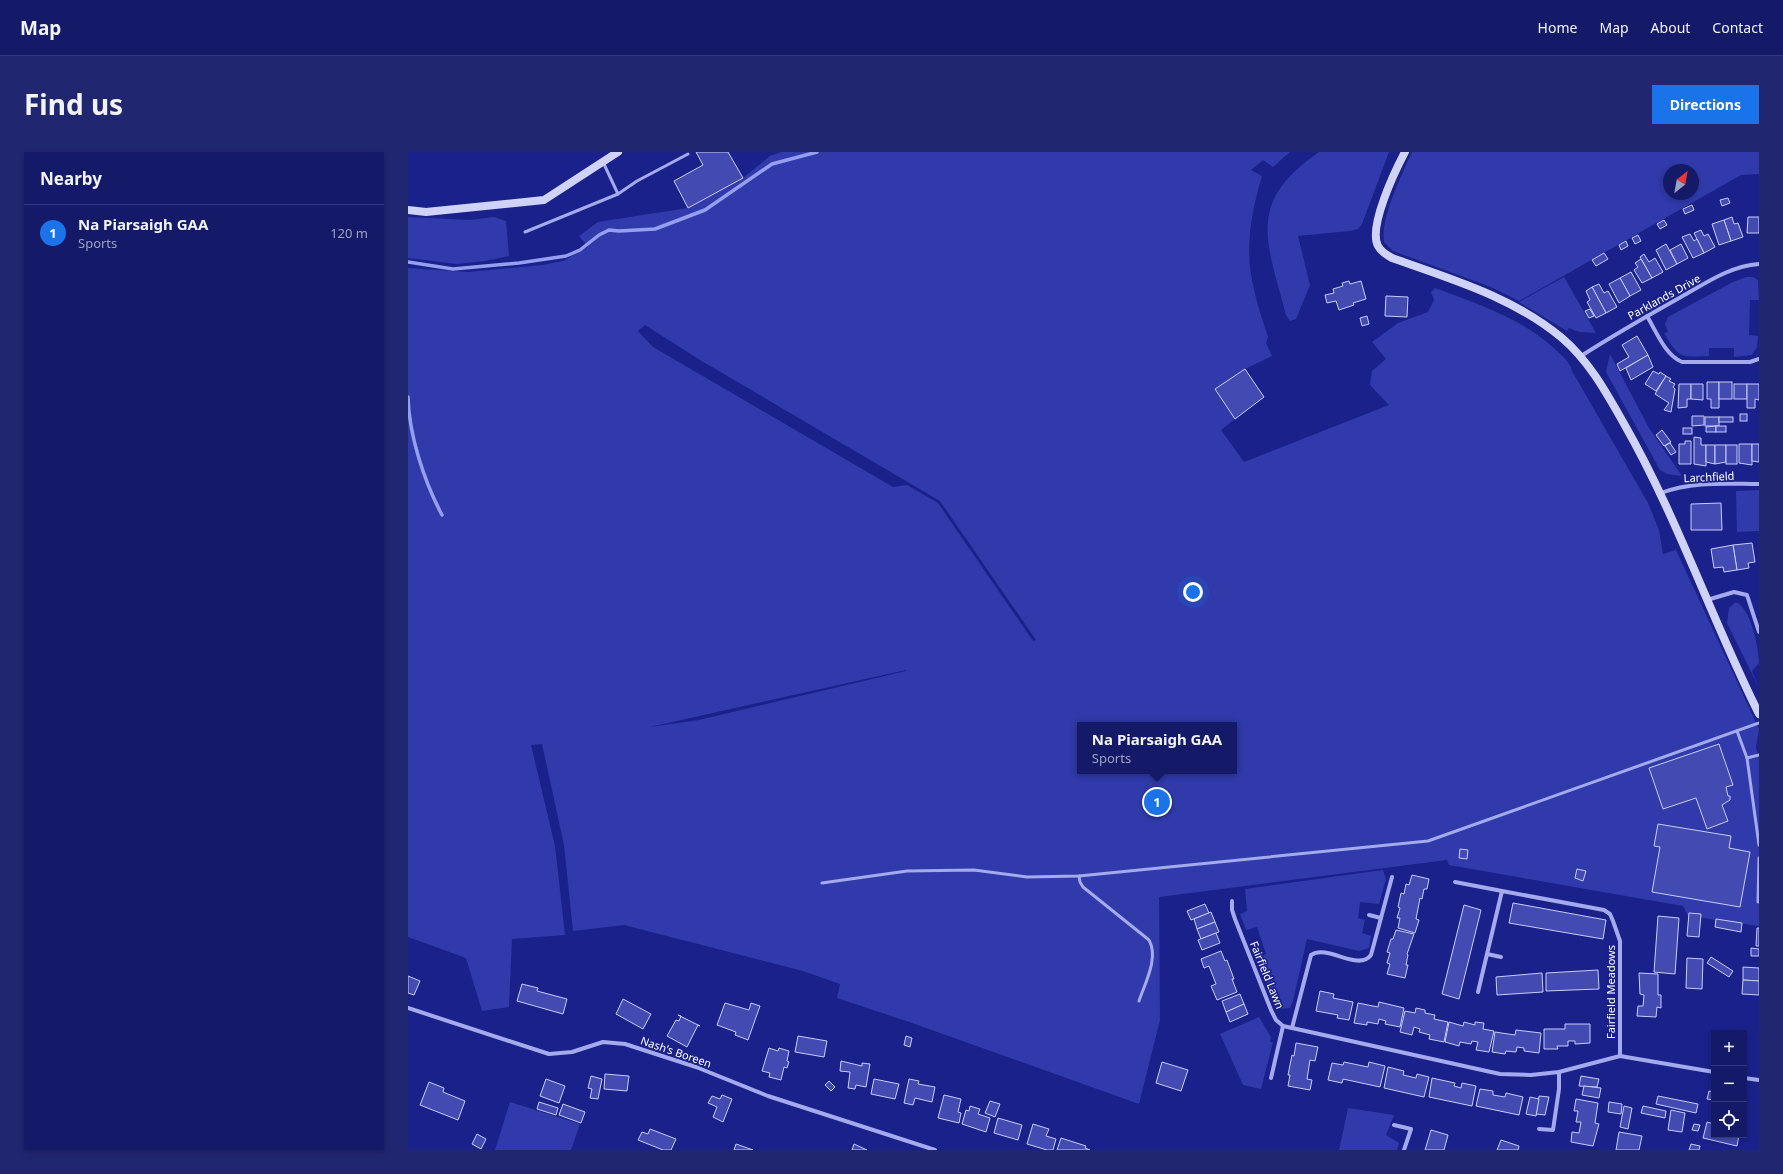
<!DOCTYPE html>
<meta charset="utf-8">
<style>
:root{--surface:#141968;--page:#212671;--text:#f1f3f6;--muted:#9da0c0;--line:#33387c;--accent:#1a73e8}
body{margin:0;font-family:"Noto Sans",sans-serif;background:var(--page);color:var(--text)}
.controls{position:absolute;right:12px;bottom:12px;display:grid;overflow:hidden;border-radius:0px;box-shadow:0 2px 6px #0003}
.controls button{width:36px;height:36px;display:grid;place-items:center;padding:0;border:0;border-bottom:1px solid var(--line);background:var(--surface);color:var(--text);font:20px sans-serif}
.compass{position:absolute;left:1255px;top:12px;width:36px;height:36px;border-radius:50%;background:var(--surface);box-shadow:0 2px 6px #0003;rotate:31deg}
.you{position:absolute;left:785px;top:440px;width:14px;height:14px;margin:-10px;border:3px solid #fff;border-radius:50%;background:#1a73e8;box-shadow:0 0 0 6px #1a73e833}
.badge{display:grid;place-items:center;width:26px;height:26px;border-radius:50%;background:var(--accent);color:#fff;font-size:13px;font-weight:700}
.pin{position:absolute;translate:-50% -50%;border:2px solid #fff;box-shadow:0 1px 4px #0006}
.popup{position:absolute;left:669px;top:570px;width:160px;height:52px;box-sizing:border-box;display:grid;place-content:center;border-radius:0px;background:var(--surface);filter:drop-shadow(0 1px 3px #0005);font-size:13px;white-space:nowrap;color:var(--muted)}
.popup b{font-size:15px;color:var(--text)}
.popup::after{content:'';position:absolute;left:50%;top:100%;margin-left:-8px;border:8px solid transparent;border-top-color:var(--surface)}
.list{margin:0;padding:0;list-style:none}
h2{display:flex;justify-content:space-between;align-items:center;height:52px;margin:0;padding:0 16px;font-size:17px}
h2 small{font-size:13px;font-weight:400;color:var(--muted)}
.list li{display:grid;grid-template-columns:26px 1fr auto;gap:12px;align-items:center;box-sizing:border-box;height:56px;padding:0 16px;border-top:1px solid var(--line)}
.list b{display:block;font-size:15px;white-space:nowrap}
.list p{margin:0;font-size:13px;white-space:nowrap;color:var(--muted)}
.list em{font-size:13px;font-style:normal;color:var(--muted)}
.icon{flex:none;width:22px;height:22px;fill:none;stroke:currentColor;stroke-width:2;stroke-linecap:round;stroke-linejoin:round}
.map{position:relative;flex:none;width:1351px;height:998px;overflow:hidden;border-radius:0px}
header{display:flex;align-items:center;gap:24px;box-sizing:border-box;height:56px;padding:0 20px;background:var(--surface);border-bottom:1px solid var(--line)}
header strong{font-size:19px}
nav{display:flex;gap:22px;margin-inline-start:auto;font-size:14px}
.intro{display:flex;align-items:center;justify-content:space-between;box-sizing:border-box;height:96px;padding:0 24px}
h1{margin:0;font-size:28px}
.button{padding:10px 18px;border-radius:0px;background:var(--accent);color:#fff;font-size:14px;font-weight:700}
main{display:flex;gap:24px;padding:0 24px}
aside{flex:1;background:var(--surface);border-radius:0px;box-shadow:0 2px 6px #0003}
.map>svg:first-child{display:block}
</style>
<header>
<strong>Map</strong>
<nav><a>Home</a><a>Map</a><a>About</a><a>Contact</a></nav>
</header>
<div class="intro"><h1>Find us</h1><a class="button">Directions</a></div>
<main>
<aside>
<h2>Nearby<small></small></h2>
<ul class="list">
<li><span class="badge">1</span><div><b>Na Piarsaigh GAA</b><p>Sports</p></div><em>120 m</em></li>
</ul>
</aside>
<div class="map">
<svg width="1351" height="998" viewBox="0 0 1351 998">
<rect width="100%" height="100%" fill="#1a218a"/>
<!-- green -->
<g fill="#303aaa" fill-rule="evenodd">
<path d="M373 0H882L865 15 855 8 843 18 854 24C843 61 836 99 846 137 849 153 855 169 860 185L858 191 864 204 837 217 808 237 827 267 813 278 836 310 981 253 962 233 964 219 978 207 964 190 990 171 1020 160 1026 148 1023 140 1027 136C1070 152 1116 167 1149 199 1156 206 1162 210 1164 219L1240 351 1251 378 1255 402 1268 398 1351 577 1348 595 1351 607V774L1280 764 1275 754 1041 713 1039 708 751 745 752 868 731 952 504 871 429 846 432 832 395 819 216 773 165 779 156 693 134 592 123 593 147 694 157 783 104 787 101 855 74 859 58 806 0 785V116L60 120 134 113 155 109 180 95 171 84 190 70 280 56 335 26 362 4ZM237 173 292 208 532 349 628 488 625 489 530 351 499 333 485 335 245 195 230 179ZM498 519 291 568 242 575 498 518ZM672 573H826V619H672Z"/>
<path d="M911 0H981L954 72 950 77 942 79 890 84 902 133 888 167 882 169 878 163C859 89 837 51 911 0Z"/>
<path d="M1004 0H1351V22L1333 23 1111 149 1083 135 985 99 976 90C972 67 994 22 1004 0ZM1261 18H1285V42H1261Z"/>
<path d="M0 65 62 68 86 65 98 69 101 104 77 109 49 112 0 106Z"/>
<path d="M1156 125 1188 181 1171 180 1161 176 1159 179 1111 150Z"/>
<path d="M1338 125H1345L1350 128 1351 148H1342L1341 183 1350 184 1349 195 1344 203 1326 205V196H1301V204C1273 205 1271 207 1256 181L1260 180 1257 172 1260 165 1323 131Z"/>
<path d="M1202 202 1241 276 1274 324 1259 322 1252 318 1198 220Z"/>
<path d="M1351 338V379L1329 380 1328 339Z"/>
<path d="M1328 450C1342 455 1351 496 1351 511L1344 519 1351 536 1319 471 1321 456Z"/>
<path d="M975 718 978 727 971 752 952 750 950 766 957 768 954 781 963 784 961 796 951 799 899 787 885 849 882 856 871 857 867 853 849 806 858 802 849 775 838 778 832 762 839 759 837 737Z"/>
<path d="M851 865 863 885 862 890H865L853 937 835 933 812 882Z"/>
<path d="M102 950 172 972 163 998H87Z"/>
<path d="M940 956 986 963 978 983 991 991 989 998H931Z"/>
</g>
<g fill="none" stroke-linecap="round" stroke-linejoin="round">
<!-- stream -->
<g stroke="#969fef" stroke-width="3.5">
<path d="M0 110 45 117 111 111 158 104 172 98 191 83 201 78 211 79 247 77 297 58 364 12 409 0"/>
<path d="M0 245C1 283 16 329 34 363"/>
</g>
</g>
<!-- building -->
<g fill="#434bb2" stroke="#c9cdf9">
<path d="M288 0H320L335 26 280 56 266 29 295 13Z"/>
<path d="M1320 46 1322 51 1314 54 1312 48Z"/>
<path d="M1284 53 1286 58 1277 62 1275 57Z"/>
<path d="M1324 65 1326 72 1330 71 1335 85 1323 89 1316 68Z"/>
<path d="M1340 65H1351V81H1339Z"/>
<path d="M1256 68 1259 73 1252 77 1249 72Z"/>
<path d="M1316 68 1323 89 1311 93 1304 72Z"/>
<path d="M1293 78 1296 84 1300 82 1307 95 1296 101 1286 81Z"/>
<path d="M1282 82 1286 89 1289 87 1296 101 1285 106 1274 85Z"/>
<path d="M1230 83 1233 89 1227 92 1224 86Z"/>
<path d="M1218 89 1220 94 1213 98 1211 93Z"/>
<path d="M1258 92 1269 112 1258 118 1248 98Z"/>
<path d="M1273 92 1280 106 1269 112 1262 98Z"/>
<path d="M1196 101 1200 107 1188 114 1184 108Z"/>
<path d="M1236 102 1241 110 1247 106 1255 120 1244 126 1232 105Z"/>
<path d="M1233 107 1244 126 1234 131 1226 118 1230 115 1227 111Z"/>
<path d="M1223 120 1233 138 1222 144 1212 126Z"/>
<path d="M1212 126 1222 144 1211 151 1201 132Z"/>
<path d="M941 129 942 132 953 129 958 147 945 151 946 153 931 158 928 149 919 151 917 143 926 141 925 137 935 134 934 131Z"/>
<path d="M1191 132 1196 141 1200 139 1209 155 1198 161 1184 135Z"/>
<path d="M1184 135 1198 161 1188 166 1179 150 1182 148 1178 139Z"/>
<path d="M978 144 1000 145 999 165 977 164Z"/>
<path d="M1182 157 1186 164 1181 166 1177 159Z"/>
<path d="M959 164 961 172 954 174 952 166Z"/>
<path d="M1229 184 1240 203 1212 219 1209 212 1221 205 1214 193Z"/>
<path d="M1240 203 1245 215 1223 228 1218 216Z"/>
<path d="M837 217 856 245 827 267 807 237Z"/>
<path d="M1245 219 1251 222 1252 220 1258 224 1248 239 1237 232Z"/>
<path d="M1258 224 1263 227 1261 229 1267 232 1265 235 1267 237 1263 260 1256 258 1261 251 1247 242Z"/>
<path d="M1299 230H1311V256H1303V247H1299Z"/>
<rect x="1311" y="230" width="13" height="17"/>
<path d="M1271 232H1283V247H1279V255L1270 256Z"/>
<path d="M1283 232H1295V248L1283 247Z"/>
<rect x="1326" y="232" width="13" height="15"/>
<path d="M1339 232H1351V248L1347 247V256H1339Z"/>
<rect x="1332" y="262" width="7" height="7"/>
<path d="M1284 264H1296V273L1284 274Z"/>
<rect x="1297" y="265" width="14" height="9"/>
<rect x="1311" y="265" width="14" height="5"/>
<path d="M1308 274V280H1298V275Z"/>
<rect x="1308" y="274" width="10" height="6"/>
<rect x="1275" y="276" width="9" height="6"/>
<path d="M1254 278 1263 290 1256 294 1248 283Z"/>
<path d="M1286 285 1293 286V293H1298V314L1286 312Z"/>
<path d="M1277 289H1283V312H1271V292H1277Z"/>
<path d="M1262 291 1268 300 1263 303 1257 294Z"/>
<path d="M1331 292H1344V313L1331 311Z"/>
<path d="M1344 292H1351V310L1344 309Z"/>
<path d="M1298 293H1307V312L1298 310Z"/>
<path d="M1307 293H1318V310L1307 312Z"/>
<rect x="1318" y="293" width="11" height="19"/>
<path d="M1313 351 1314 378H1283V352Z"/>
<path d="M1344 391 1347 410 1340 411 1341 416 1329 418 1325 393Z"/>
<path d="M1325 393 1329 418 1316 420 1315 415 1306 416 1303 397Z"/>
<path d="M1311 592 1325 633 1318 635 1320 644H1322V648L1314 653 1320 669 1299 677 1288 646 1255 657 1241 616Z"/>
<path d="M1250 672 1323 684 1321 696 1342 700 1332 755 1244 740 1252 695 1246 694Z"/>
<path d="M1052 697 1060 698 1059 707 1051 706Z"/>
<path d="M1169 717 1178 719 1175 729 1167 726Z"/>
<path d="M1004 723 1021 727 1019 737H1016L1014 747 1012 746 1008 767 1011 768 1007 781 990 776 992 766H989L992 756 990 755 993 741 996 742 998 732 1001 733Z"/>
<path d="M1105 751 1198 768 1195 787 1101 771Z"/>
<path d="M797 752 801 761 783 768 779 759Z"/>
<path d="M1056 753 1073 758 1051 847 1034 842Z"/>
<path d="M803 760 807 770 789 777 786 767Z"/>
<path d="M1281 761 1293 762 1291 785 1279 784Z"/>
<path d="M1250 764 1271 766 1267 822 1246 820Z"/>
<path d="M1308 767 1334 771 1333 780 1307 775Z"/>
<path d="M807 770 811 780 793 787 789 777Z"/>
<path d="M1349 776H1351V794H1348Z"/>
<path d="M988 778 1006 782 999 802 1000 803 998 813H1000L997 826 979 822 982 812 979 811 982 801 979 800 983 787H985Z"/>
<path d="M808 781 812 791 794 798 790 788Z"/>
<path d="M1343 796 1351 797V804H1343Z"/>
<path d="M813 799 817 809 819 808 826 827H824L829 840 809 848 803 834 808 832 801 814 796 816 793 807Z"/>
<path d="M1303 805 1325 819 1321 825 1299 811Z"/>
<path d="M1279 806 1295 807 1294 837 1278 836Z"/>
<path d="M1335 815 1351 816V829L1335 828Z"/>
<path d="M1190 818 1191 837 1138 839V821Z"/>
<path d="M1134 821 1135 840 1089 843 1088 825Z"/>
<path d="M1231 821 1250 822V843H1253V856L1249 855 1248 865 1229 864 1230 854H1235L1236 843 1232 842Z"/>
<path d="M0 824 12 829 6 843 0 841Z"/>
<path d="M1335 828 1351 829V843L1334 842Z"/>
<path d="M114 832 130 836 129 839 159 847 155 862 109 849Z"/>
<path d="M912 839 926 842 925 846 945 850 941 868 929 866 930 863 908 859Z"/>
<path d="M832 842 836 852 818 860 814 849Z"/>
<path d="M215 847 243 862 235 877 208 862Z"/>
<path d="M971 850 996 856 992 875 977 872 978 869 971 867 970 872 959 870V873L946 871 950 851 970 855Z"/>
<path d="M317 851 341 858 343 851 352 854 340 888 327 883 328 880 309 873Z"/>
<path d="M836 852 840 862 822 870 818 860Z"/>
<path d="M1008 856 1017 858V861L1027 863 1026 867 1040 870 1036 890 1021 887 1022 883 1011 880 1012 877 1006 875 1004 883 992 880 997 859 1007 861Z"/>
<path d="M270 863 292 874 290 873 279 895 259 884 268 868 271 869 273 864Z"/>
<path d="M1041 870 1055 874 1056 870 1067 873V870L1076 871 1075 877 1086 879 1081 900 1068 898 1070 890 1064 889 1063 892 1052 890 1051 894 1037 890Z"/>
<path d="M1157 872H1182V891L1167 892V889H1160V894H1149L1150 897H1136V877H1157Z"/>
<path d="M1108 878 1133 881 1131 901 1116 899V896L1109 895 1108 900 1098 899 1097 902 1084 900 1087 880 1107 883Z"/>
<path d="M390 884 419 889 416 905 387 900Z"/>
<path d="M498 884 504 886 502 895 496 893Z"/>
<path d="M888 891 910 895 907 909 902 908 899 927 904 928 902 938 880 934 882 923H880L884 903 886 904Z"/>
<path d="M361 896 370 899 371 896 381 899 379 909 381 910 379 916 376 915 373 928 361 925 362 921 354 919Z"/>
<path d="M433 909 454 914V911L462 912 458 935 448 933 447 937 440 936 442 920 432 919Z"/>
<path d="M754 910 780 918 773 939 748 931Z"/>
<path d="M936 910 960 915 961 910 977 914 972 935 935 927 934 931 920 928 924 911 935 913Z"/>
<path d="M980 915 996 919 995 923 1008 926 1009 922 1021 925 1016 945 976 936Z"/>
<path d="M197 922 221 924 219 939 196 937Z"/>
<path d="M183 924 194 927 190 947 182 946 184 937 180 936Z"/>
<path d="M1173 924 1191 927 1189 935 1171 934Z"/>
<path d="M1024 926 1047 931 1046 934 1053 936 1054 931 1068 934 1064 954 1021 945Z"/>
<path d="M138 927 157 934 151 951 132 944Z"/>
<path d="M466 927 491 932 487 947 463 942Z"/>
<path d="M501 927 511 929 510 932 527 935 524 950 507 946 505 953 496 951Z"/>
<path d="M421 929 427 935 423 939 417 933Z"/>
<path d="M21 930 36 936 35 940 57 949 50 968 12 953Z"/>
<path d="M1176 934 1193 936 1191 946 1174 943Z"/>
<path d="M1072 937 1085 939V943L1097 945 1098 941 1115 945 1111 963 1068 954Z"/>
<path d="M1301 939 1306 940V948L1299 947Z"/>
<path d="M314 943 324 947 315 970 305 965 309 955 300 951 304 944 312 947Z"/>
<path d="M536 943 553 947 550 960 553 961 551 971 530 966Z"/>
<path d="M1131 944 1141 945 1137 963 1128 962Z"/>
<path d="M1250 944 1290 952 1288 961 1248 952Z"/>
<path d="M1122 945 1131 947 1128 964 1118 962Z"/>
<path d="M1168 947 1190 951 1187 971 1191 972 1185 994 1163 990 1164 980 1171 981 1173 970H1168L1170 959H1166Z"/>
<path d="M582 949 592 952 587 965 577 961Z"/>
<path d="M131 950 150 956 148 963 129 957Z"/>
<path d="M1201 950 1214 952 1213 962 1200 960Z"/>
<path d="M155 952 177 960 173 971 151 963Z"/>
<path d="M562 954 572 957 570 962 582 966 578 980 554 972 558 958 561 959Z"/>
<path d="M1216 954 1224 956 1220 977 1212 975Z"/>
<path d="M1235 954 1258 959 1257 966 1233 961Z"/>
<path d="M1263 958 1277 961 1274 980 1260 978Z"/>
<path d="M590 966 614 973 610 988 586 981Z"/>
<path d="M1299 970 1306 972V983H1331L1329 994 1295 986Z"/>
<path d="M625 972 641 977 638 984 648 987 645 998H639L619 992Z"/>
<path d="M1286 972 1292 973 1290 979 1284 978Z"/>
<path d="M242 977 268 987 263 998H255L230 988 234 980 240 982Z"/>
<path d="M1023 978 1040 983 1036 998H1017Z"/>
<path d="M1211 980 1234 984 1231 998H1208Z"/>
<path d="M69 982 78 987 73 997 64 992Z"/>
<path d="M653 986 678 994 677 996 682 998H649Z"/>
<path d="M1093 988 1111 994 1110 998H1089Z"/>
<path d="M328 992 345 998H326Z"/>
<path d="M446 992 459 998H444Z"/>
<path d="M1283 992 1292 994 1291 998H1281Z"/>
</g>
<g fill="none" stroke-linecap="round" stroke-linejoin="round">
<!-- lane -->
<g stroke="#a4aaed" stroke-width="3">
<path d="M195 10 210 42"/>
<path d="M117 80 210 42 229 29 280 2"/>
<path d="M1329 579 1339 606 1351 693"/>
<path d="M1339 606 1351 603"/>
<path d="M671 724 672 730 675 735 741 788C751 806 737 831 731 849"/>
<path d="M414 731 499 719 566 718 619 725 671 724 1020 689 1351 571"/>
<path d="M1350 750 1351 706"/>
</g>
<!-- street -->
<g stroke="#a4aaed" stroke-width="4">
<path d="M1239 164C1248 179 1257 203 1274 210H1342L1351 207"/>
<path d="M1173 204C1206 183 1239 164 1273 145 1298 131 1322 114 1351 112"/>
<path d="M1253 341C1285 329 1318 332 1351 332"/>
<path d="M1299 448 1326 440 1339 443 1351 480"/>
<path d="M1047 730 1094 739"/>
<path d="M824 749V758L827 767 863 858 868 868 875 874 863 926"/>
<path d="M961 763 973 766"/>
<path d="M1079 802 1093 805"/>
<path d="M1070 840 1094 739 1196 758 1202 762 1205 769 1212 789V904"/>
<path d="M0 856 141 902 164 900 195 890 217 892 288 915 360 944 527 998"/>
<path d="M875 874 1092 922 1123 923 1151 920 1212 904 1306 920"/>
<path d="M884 876 903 803C920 792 950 820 963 803L984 725"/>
<path d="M1336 926 1351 928"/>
<path d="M986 973 1003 977 996 998"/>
<path d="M1131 977 1145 978 1151 937V920"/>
</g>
<!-- secondary -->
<g stroke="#d0d3f9" stroke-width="8">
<path d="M997 0C987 19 960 75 970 94 973 100 979 103 984 106 1043 127 1105 145 1154 186 1181 209 1198 240 1215 270 1269 364 1303 466 1351 562"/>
<path d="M0 58 18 60 136 48 210 0"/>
</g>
</g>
<g text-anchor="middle" stroke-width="3.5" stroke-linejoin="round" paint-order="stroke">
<!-- street labels -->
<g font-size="11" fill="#fff" stroke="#1a218a">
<text transform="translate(1256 145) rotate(-29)" y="4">Parklands Drive</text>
<text transform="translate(1301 325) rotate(-3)" y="4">Larchfield</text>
<text transform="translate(859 823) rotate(68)" y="4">Fairfield Lawn</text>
<text transform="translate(1203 840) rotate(-90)" y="4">Fairfield Meadows</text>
<text transform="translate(268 900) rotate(19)" y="4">Nash's Boreen</text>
</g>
</g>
</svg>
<div class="controls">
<button>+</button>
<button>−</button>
<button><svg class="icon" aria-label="locate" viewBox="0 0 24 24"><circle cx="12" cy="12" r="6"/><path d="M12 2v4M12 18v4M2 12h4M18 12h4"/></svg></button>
</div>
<svg class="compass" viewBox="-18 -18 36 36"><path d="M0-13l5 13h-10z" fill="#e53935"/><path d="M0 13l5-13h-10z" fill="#9da0c0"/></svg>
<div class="you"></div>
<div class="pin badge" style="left:749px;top:650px">1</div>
<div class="popup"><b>Na Piarsaigh GAA</b>Sports</div>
</div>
</main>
